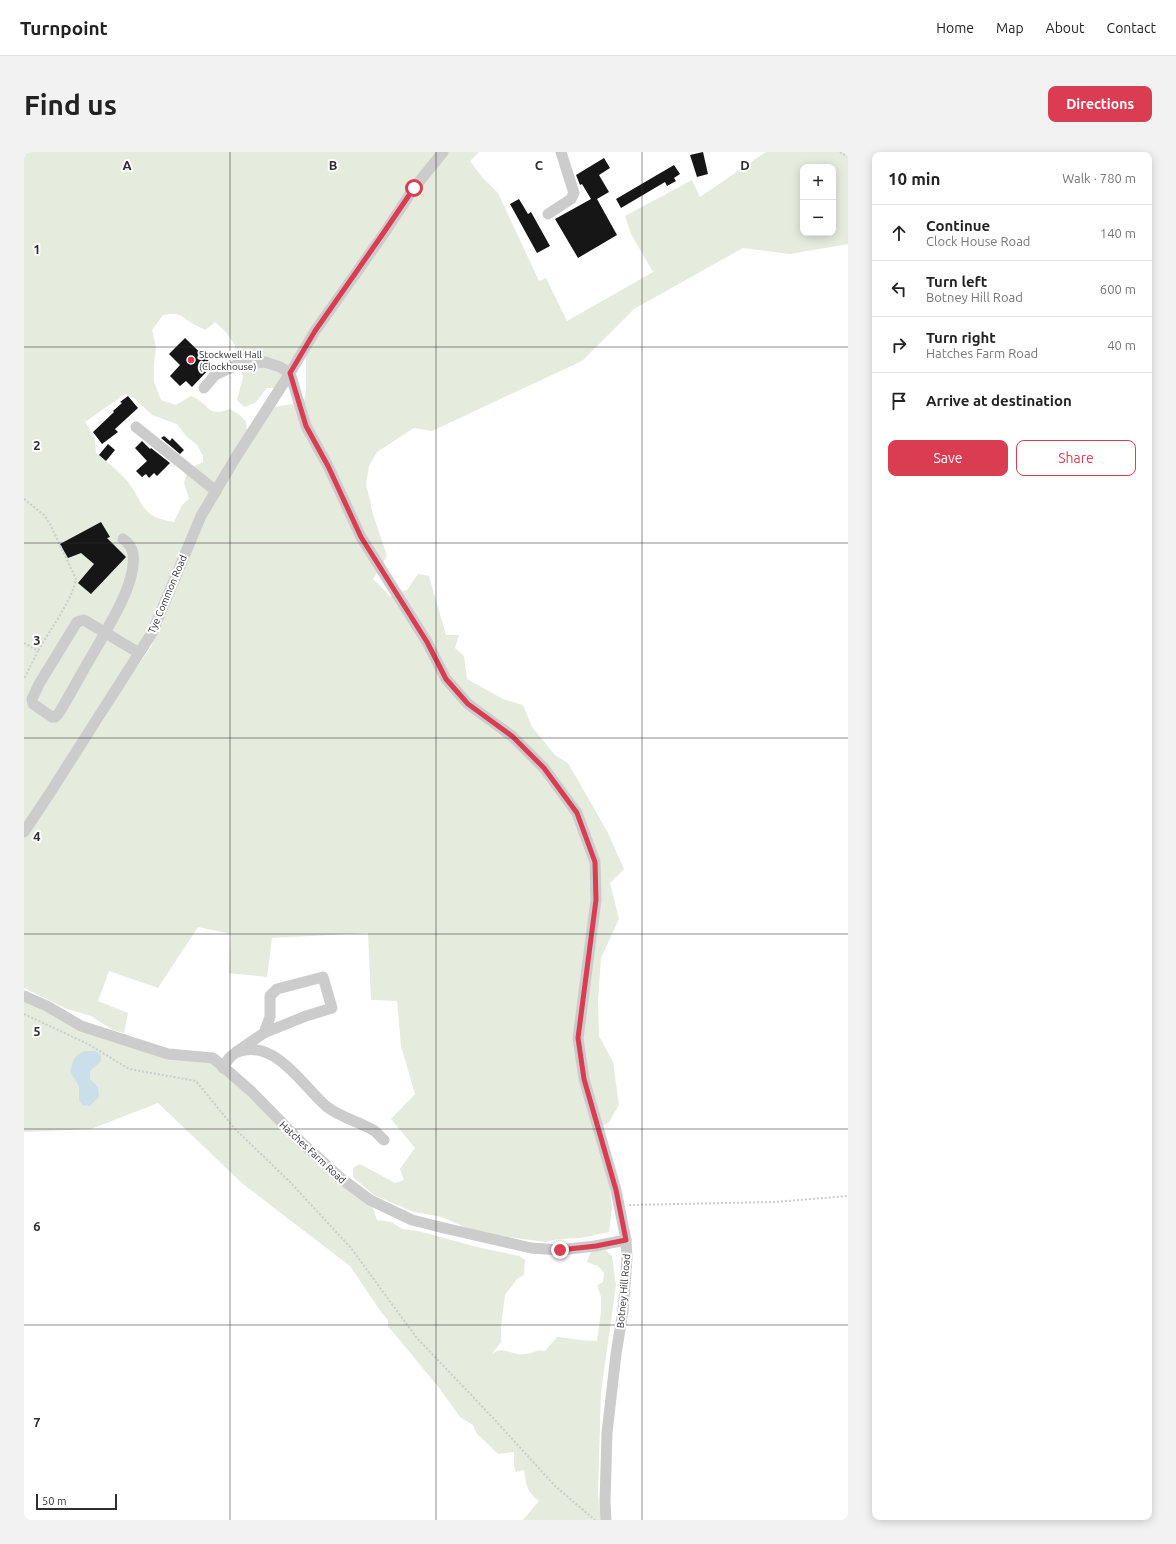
<!DOCTYPE html>
<meta charset="utf-8">
<style>
:root{--surface:#fff;--page:#f2f2f2;--text:#222;--muted:#767676;--line:#e0e0e0;--accent:#da3c51}
body{margin:0;font-family:Ubuntu,sans-serif;background:var(--page);color:var(--text)}
.controls{position:absolute;right:12px;top:12px;display:grid;overflow:hidden;border-radius:8px;box-shadow:0 2px 10px #0003}
.controls button{width:36px;height:36px;display:grid;place-items:center;padding:0;border:0;border-bottom:1px solid var(--line);background:var(--surface);color:var(--text);font:20px sans-serif}
.scale{position:absolute;left:12px;bottom:10px;width:81px;box-sizing:border-box;padding-left:4px;border:2px solid #2f2f2f;border-top:0;font-size:11px;line-height:14px;white-space:nowrap;color:#2f2f2f;-webkit-text-stroke:3px #fff;paint-order:stroke}
.stop{position:absolute;width:12px;height:12px;margin:-9px;border:3px solid #da3c51;border-radius:50%;background:#fff}
.stop.end{background:#da3c51;border-color:#fff;box-shadow:0 1px 4px #0008}
.list{margin:0;padding:0;list-style:none}
h2{display:flex;justify-content:space-between;align-items:center;height:52px;margin:0;padding:0 16px;font-size:17px}
h2 small{font-size:13px;font-weight:400;color:var(--muted)}
.list li{display:grid;grid-template-columns:26px 1fr auto;gap:12px;align-items:center;box-sizing:border-box;height:56px;padding:0 16px;border-top:1px solid var(--line)}
.list b{display:block;font-size:15px;white-space:nowrap}
.list p{margin:0;font-size:13px;white-space:nowrap;color:var(--muted)}
.list em{font-size:13px;font-style:normal;color:var(--muted)}
.actions{display:flex;gap:8px;padding:12px 16px}
.actions a{flex:1;padding:9px 0;border:1px solid var(--accent);border-radius:8px;text-align:center;font-size:14px;color:var(--accent)}
.actions .main{background:var(--accent);color:#fff}
.icon{flex:none;width:22px;height:22px;fill:none;stroke:currentColor;stroke-width:2;stroke-linecap:round;stroke-linejoin:round}
.map{position:relative;flex:none;width:824px;height:1368px;overflow:hidden;border-radius:8px}
header{display:flex;align-items:center;gap:24px;box-sizing:border-box;height:56px;padding:0 20px;background:var(--surface);border-bottom:1px solid var(--line)}
header strong{font-size:19px}
nav{display:flex;gap:22px;margin-inline-start:auto;font-size:14px}
.intro{display:flex;align-items:center;justify-content:space-between;box-sizing:border-box;height:96px;padding:0 24px}
h1{margin:0;font-size:28px}
.button{padding:10px 18px;border-radius:8px;background:var(--accent);color:#fff;font-size:14px;font-weight:700}
main{display:flex;gap:24px;padding:0 24px}
aside{flex:1;background:var(--surface);border-radius:8px;box-shadow:0 2px 10px #0003}
.map>svg:first-child{display:block}
</style>
<header>
<strong>Turnpoint</strong>
<nav><a>Home</a><a>Map</a><a>About</a><a>Contact</a></nav>
</header>
<div class="intro"><h1>Find us</h1><a class="button">Directions</a></div>
<main>
<div class="map">
<svg width="824" height="1368" viewBox="0 0 824 1368">
<rect width="100%" height="100%" fill="#fff"/>
<!-- green -->
<g fill="#e5ebdd" fill-rule="evenodd">
<path d="M0 0H455L446 9 458 25 474 41 515 129 522 126 543 169 629 120 607 82 601 64 668 28 676 45 742 0H824V92L766 102 719 96 610 157 558 209 408 279 390 276 353 300 345 314 342 333 346 348 348 359 363 404 349 427 366 444 383 438 394 422 405 424 422 483H435L431 496 440 504 443 527 479 547 499 553 508 575 531 603 544 611 583 679 600 717 586 731 595 767 577 806 574 848 575 884 589 910 595 953 585 970 577 975 582 1001 588 1055 585 1080 556 1086 533 1087 522 1090 454 1081 418 1065 390 1060 350 1043 329 1025V1016L336 1012 371 1031 380 1028 376 1017 391 996 367 967 391 942 377 894 373 849 347 848 344 781 248 786 243 825 205 821 207 782 174 775 134 836 85 819 74 849 104 861 100 881 89 878 67 864 43 857 0 836V684L25 652 50 610 77 572 99 535 127 495 183 362 200 336 205 320 250 255 280 250 282 237V203L256 236H243L231 251 220 255 213 248 219 225 212 205 211 193 201 179 191 170 181 178C176 175 170 173 166 170 155 162 154 161 139 163L128 178 132 195 130 212V230L137 248 152 253 167 244C187 252 182 266 206 257L216 263 222 270 224 287 177 364 128 481 0 680ZM779 15H809V81H779ZM101 242 111 247 128 263 153 272 162 284 173 293 179 304V310L164 317 160 331 165 347 158 353 150 370C117 365 121 353 104 330 95 319 83 310 72 301L71 286 61 270Z"/>
<path d="M0 844 57 874 144 902 189 906 346 1048 353 1068 368 1070 378 1077 394 1079 457 1096 495 1104 501 1108 500 1123 493 1127 481 1143 477 1174V1190L468 1202C482 1192 486 1205 502 1202 510 1201 511 1197 521 1199L533 1185C547 1186 559 1189 573 1189L577 1160V1145L573 1133 579 1130 580 1121 574 1114 563 1110 567 1099 581 1098 588 1104 592 1133 577 1240 574 1342 577 1368H499L515 1349C503 1340 502 1333 500 1318L492 1320 490 1314V1300L474 1302 462 1290 453 1282 449 1273 436 1265 416 1237 364 1174V1168L357 1160 326 1114 219 1032 134 951 67 977 0 980Z"/>
</g>
<!-- water -->
<path fill="#cbdfea" d="M62 899H71L77 903V909L66 919V927L74 935 75 945 66 954 58 953 55 948V934L46 920C49 909 50 902 62 899Z"/>
<!-- building -->
<g fill="#161616">
<path d="M679 0 684 22 673 25 666 3Z"/>
<path d="M580 6 586 16 575 23 585 40 573 47 593 83 554 106 531 67 567 47 558 32 556 33 552 23Z"/>
<path d="M650 13 656 22 650 26 652 29 643 34 641 30 597 56 592 47Z"/>
<path d="M495 47 504 62 507 60 526 94 513 101 486 52Z"/>
<path d="M161 186 189 213 168 235 162 229 156 234 146 224 156 213 145 202Z"/>
<path d="M104 244 114 256 91 277 94 280 78 292 69 280 90 260 89 259 98 251 96 250Z"/>
<path d="M140 284 146 289 148 286 160 298 156 302 137 286Z"/>
<path d="M118 289 126 297 127 296 146 311 133 324 130 321 125 326 122 322 118 325 112 319 123 309 111 296Z"/>
<path d="M84 292 91 298 82 309 75 303Z"/>
<path d="M77 370 86 385 83 386 102 405 67 442 54 431 70 412 57 401 44 406 36 392Z"/>
</g>
<g fill="none" stroke-linecap="round" stroke-linejoin="round">
<!-- path -->
<g stroke="#ccc" stroke-width="2" stroke-dasharray="2 2" stroke-linecap="butt">
<path d="M816 0 824 5"/>
<path d="M0 347 20 363 26 372 52 427C48 449 25 479 14 499"/>
<path d="M0 491 14 499 0 527"/>
<path d="M0 862 64 892 105 917 172 929 211 977 266 1030 327 1096 392 1185 470 1267 531 1334 571 1368"/>
<path d="M605 1053 750 1050 824 1044"/>
</g>
<!-- minor -->
<g stroke="#ccc" stroke-width="11">
<path d="M524 62 547 47 550 41 537 0"/>
<path d="M266 221 282 274 304 314 337 385 403 490 422 527 444 552 488 584 520 616 553 661 571 710 572 748 554 886 560 927 592 1038 602 1088 603 1106 599 1159 592 1202 583 1281 581 1350 582 1368"/>
<path d="M180 236 191 223 212 213 241 210 256 215 266 221"/>
<path d="M112 275 192 339"/>
<path d="M99 387C105 391 108 395 109 402 113 431 84 475 70 500 58 520 47 541 35 561L31 565H28L9 552 8 547 15 532 53 470 60 468 115 501"/>
<path d="M0 680 24 644 128 481 177 364 212 305 266 221 291 179 359 83 390 36 419 0"/>
<path d="M0 844 23 854 57 874 144 902 189 906 228 940 277 990 319 1028 346 1048 388 1068 420 1076 507 1096 536 1098 571 1094 602 1088"/>
<path d="M212 900 240 881 246 865V844L253 837 299 825 308 856 282 864 240 881"/>
<path d="M199 916C205 905 208 901 221 898 254 892 281 936 302 954 315 965 334 969 349 978 353 980 356 985 360 988"/>
</g>
</g>
<g fill="none" stroke-linecap="round" stroke-linejoin="round">
<!-- route -->
<path stroke="#da3c51" stroke-width="5" d="M390 36 358 83 291 179 266 221 282 274 304 314 337 385 403 490 422 527 444 552 488 584 520 616 553 661 571 710 572 748 554 886 560 927 592 1038 602 1088 572 1094 536 1098"/>
</g>
<!-- grid -->
<path fill="none" stroke="#2f2f2f" stroke-width="1" stroke-opacity="0.55" d="M206 0V1368M412 0V1368M618 0V1368M0 195H824M0 391H824M0 586H824M0 782H824M0 977H824M0 1173H824"/>
<!-- markers -->
<circle fill="#da3c51" stroke="#fff" stroke-width="1.5" cx="167" cy="208" r="4"/>
<g text-anchor="middle" stroke-width="4" stroke-linejoin="round" paint-order="stroke">
<!-- poi labels -->
<g font-size="10" fill="#2f2f2f" stroke="#fff" text-anchor="start">
<text x="175" y="206">Stockwell Hall<tspan x="175" dy="12">(Clockhouse)</tspan></text>
</g>
<!-- street labels -->
<g font-size="10" fill="#2f2f2f" stroke="#fff">
<text transform="translate(143 442) rotate(-67)" y="4">Tye Common Road</text>
<text transform="translate(289 1000) rotate(43)" y="4">Hatches Farm Road</text>
<text transform="translate(599 1139) rotate(-85)" y="4">Botney Hill Road</text>
</g>
</g>
<g font-size="13" text-anchor="middle" font-weight="bold" fill="#2f2f2f" stroke="#fff" stroke-width="4" stroke-linejoin="round" paint-order="stroke">
<text x="103" y="18">A</text>
<text x="309" y="18">B</text>
<text x="515" y="18">C</text>
<text x="721" y="18">D</text>
<text x="13" y="102">1</text>
<text x="13" y="298">2</text>
<text x="13" y="493">3</text>
<text x="13" y="689">4</text>
<text x="13" y="884">5</text>
<text x="13" y="1079">6</text>
<text x="13" y="1275">7</text>
</g>
</svg>
<div class="controls">
<button>+</button>
<button>−</button>
</div>
<div class="scale">50 m</div>
<div class="stop" style="left:390px;top:36px"></div>
<div class="stop end" style="left:536px;top:1098px"></div>
</div>
<aside>
<h2>10 min<small>Walk · 780 m</small></h2>
<ul class="list">
<li><svg class="icon" aria-label="ahead" viewBox="0 0 24 24"><path d="M12 20V5M6 11l6-6 6 6"/></svg><div><b>Continue</b><p>Clock House Road</p></div><em>140 m</em></li>
<li><svg class="icon" aria-label="left" viewBox="0 0 24 24"><path d="M17 20v-9H6M10 6l-5 5 5 5"/></svg><div><b>Turn left</b><p>Botney Hill Road</p></div><em>600 m</em></li>
<li><svg class="icon" aria-label="right" viewBox="0 0 24 24"><path d="M7 20v-9h11M14 6l5 5-5 5"/></svg><div><b>Turn right</b><p>Hatches Farm Road</p></div><em>40 m</em></li>
<li><svg class="icon" aria-label="arrive" viewBox="0 0 24 24"><path d="M6 21V4h12l-3 4 3 4H6"/></svg><div><b>Arrive at destination</b></div></li>
</ul>
<div class="actions"><a class="main">Save</a><a>Share</a></div>
</aside>
</main>
